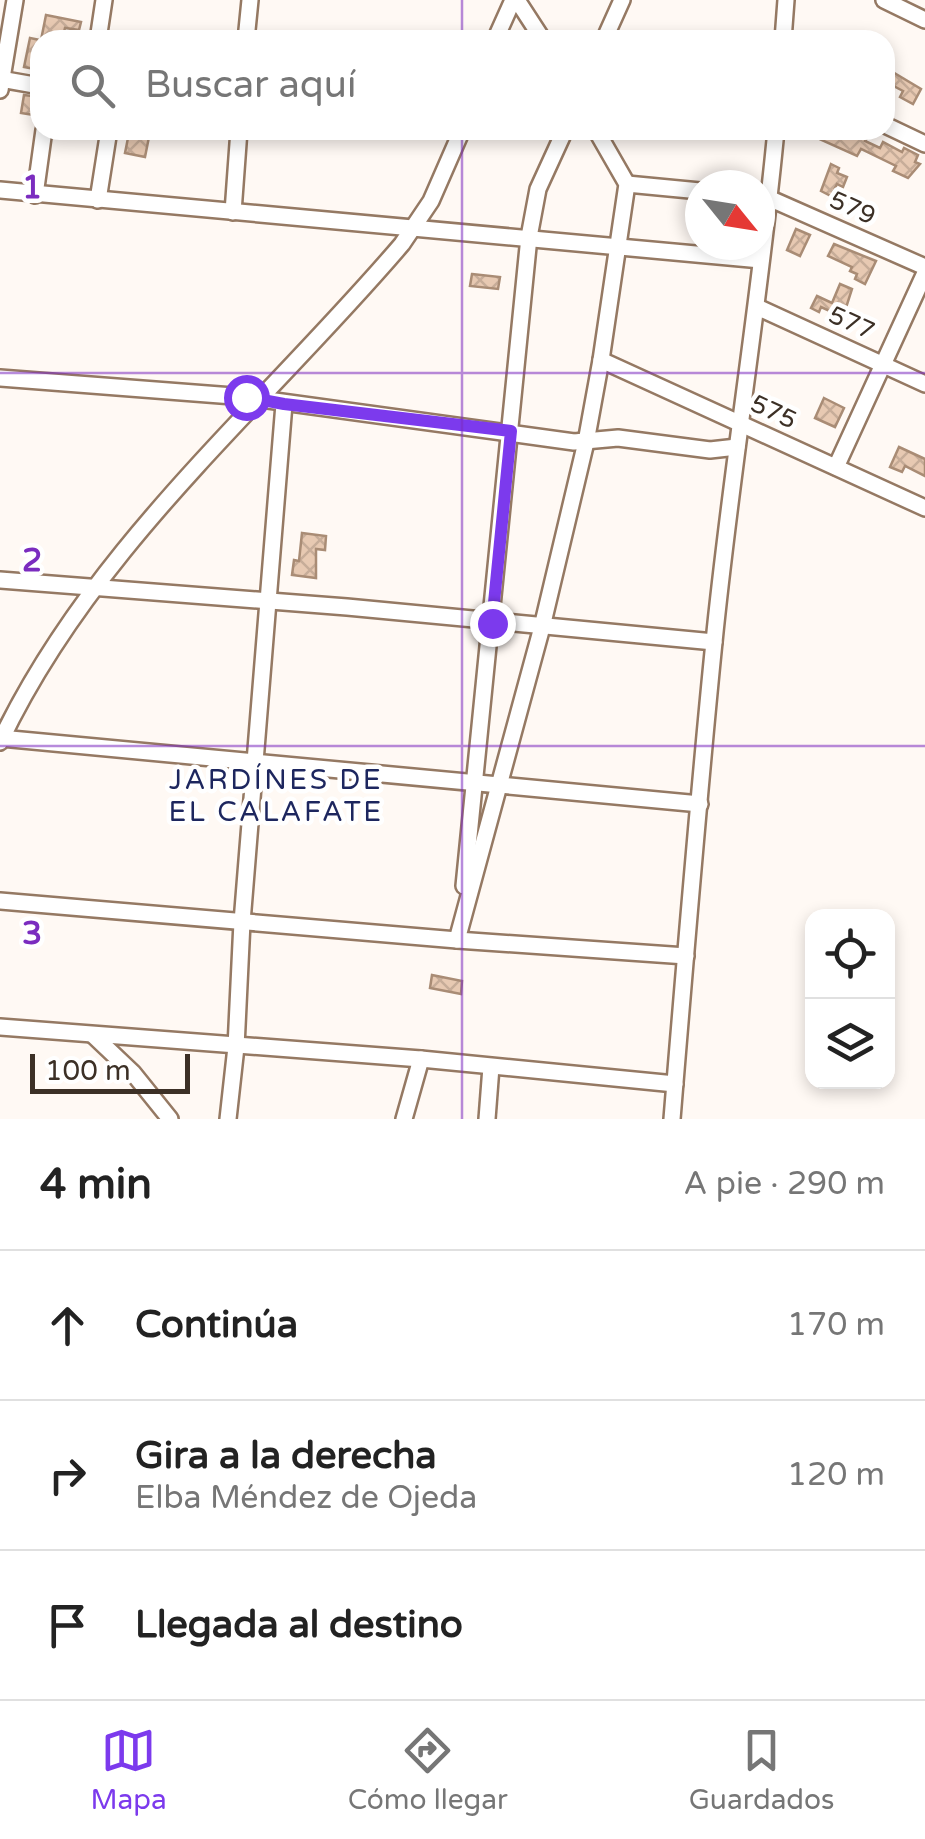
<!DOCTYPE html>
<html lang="es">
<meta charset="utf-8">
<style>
:root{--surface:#fff;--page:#f2f2f2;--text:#222;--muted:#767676;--line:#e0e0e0;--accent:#7c3aed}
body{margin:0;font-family:"Varela Round",sans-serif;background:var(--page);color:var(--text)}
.controls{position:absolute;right:30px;bottom:30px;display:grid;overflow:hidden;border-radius:20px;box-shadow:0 5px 15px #0003}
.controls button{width:90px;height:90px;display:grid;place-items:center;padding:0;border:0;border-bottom:2px solid var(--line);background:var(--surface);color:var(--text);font:50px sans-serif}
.compass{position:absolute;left:685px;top:170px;width:90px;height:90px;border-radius:50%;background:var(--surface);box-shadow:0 5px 15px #0003;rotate:120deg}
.scale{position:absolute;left:30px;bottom:25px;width:160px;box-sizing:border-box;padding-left:10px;border:5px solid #3c3026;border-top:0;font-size:28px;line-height:35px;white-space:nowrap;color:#3c3026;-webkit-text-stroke:8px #fff;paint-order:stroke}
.stop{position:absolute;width:30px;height:30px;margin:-22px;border:8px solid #7c3aed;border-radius:50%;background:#fff}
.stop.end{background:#7c3aed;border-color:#fff;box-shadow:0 2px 10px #0008}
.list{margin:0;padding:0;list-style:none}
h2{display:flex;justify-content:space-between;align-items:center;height:130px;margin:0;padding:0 40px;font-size:42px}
h2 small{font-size:32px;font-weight:400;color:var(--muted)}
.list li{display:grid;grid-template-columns:65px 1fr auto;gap:30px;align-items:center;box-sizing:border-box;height:150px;padding:0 40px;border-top:2px solid var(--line)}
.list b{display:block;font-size:38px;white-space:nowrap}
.list p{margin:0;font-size:32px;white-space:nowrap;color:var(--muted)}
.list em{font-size:32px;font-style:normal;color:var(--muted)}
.icon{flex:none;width:55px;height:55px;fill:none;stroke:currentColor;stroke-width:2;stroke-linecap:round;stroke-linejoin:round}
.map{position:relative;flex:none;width:925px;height:1119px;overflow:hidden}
.search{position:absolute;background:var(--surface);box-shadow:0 5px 15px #0003;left:30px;right:30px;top:30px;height:110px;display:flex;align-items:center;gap:25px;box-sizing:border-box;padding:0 35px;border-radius:30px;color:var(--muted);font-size:38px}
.sheet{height:580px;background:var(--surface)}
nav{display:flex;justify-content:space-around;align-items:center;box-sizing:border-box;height:140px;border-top:2px solid var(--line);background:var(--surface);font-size:28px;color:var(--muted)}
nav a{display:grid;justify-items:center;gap:5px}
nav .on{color:var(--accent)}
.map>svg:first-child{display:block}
</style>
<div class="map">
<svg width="925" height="1119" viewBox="0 0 925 1119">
<defs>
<pattern id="building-cross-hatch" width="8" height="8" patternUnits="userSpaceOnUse" patternTransform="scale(2.5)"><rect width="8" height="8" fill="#e7c9b2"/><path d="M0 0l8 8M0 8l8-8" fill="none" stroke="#c7ad99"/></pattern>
</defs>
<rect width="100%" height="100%" fill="#fff9f4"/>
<!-- building -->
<g fill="url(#building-cross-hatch)" stroke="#a98c75" stroke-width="2.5">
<path d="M46 15 81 22 79 30 65 28 62 40H41Z"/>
<path d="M30 38 40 40V70L24 67Z"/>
<path d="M891 71 921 89 913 104 900 97 903 91 886 82Z"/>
<path d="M24 95 40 97V116L21 113Z"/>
<path d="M821 130H856L868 136 865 141 880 148 883 142 902 152 904 148 918 155 915 162 920 164 908 178 893 171 896 166 861 149 857 156 817 138Z"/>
<path d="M129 133 149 137 145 157 125 153Z"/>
<path d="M831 164 839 168 837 173 847 177 843 187 837 184 831 196 821 191Z"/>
<path d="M796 229 810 235 800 256 787 250Z"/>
<path d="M834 244 876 261 865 284 855 279 857 274 850 271 852 267 828 256Z"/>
<path d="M472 274 500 277 498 289 470 286Z"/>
<path d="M840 284 852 289 843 317 821 307 819 312 811 308 817 296 832 303Z"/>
<path d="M824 398 844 408 835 427 815 418Z"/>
<path d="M899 447 925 459V476L905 466 902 472 890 467Z"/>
<path d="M302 533 326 536 325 550 316 549V578L292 575 294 560 299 561Z"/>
<path d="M432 975 462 981 461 994 430 988Z"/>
</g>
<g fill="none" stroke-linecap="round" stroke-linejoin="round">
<defs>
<g id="minor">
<path d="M517 0 543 40"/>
<path d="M884 0 925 20"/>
<path d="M98 40 104 0"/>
<path d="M246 40 250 0"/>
<path d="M495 40 513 0"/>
<path d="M604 40 622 0"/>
<path d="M783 40 786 0"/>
<path d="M0 79 40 86"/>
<path d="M0 90 15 0"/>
<path d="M885 125 925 144"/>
<path d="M627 184 700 191"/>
<path d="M0 190 761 260"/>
<path d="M35 195 44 130"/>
<path d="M764 196 925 267"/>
<path d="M98 200 109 130"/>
<path d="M233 212 239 130"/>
<path d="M757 307 925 384"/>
<path d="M601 360 925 508"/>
<path d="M0 378 246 397 574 442 618 438 710 450 737 447"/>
<path d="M836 467 925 273"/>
<path d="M0 580 347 607 714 642"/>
<path d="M0 738 700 804"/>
<path d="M0 742C93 546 264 406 402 244L431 201 462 130"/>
<path d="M464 886 529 237 538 189 565 130"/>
<path d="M0 901 457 940 686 956"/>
<path d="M457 940 542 627 586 442 601 360 627 184 596 130"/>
<path d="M0 1027 421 1059 675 1084"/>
<path d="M93 1035 133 1073 170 1119"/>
<path d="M228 1119 236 1047 242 922 284 404"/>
<path d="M404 1119 421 1059"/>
<path d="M487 1119 491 1067"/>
<path d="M672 1119C685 960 698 801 714 642 731 471 760 301 776 130"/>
</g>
</defs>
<!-- minor casing -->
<use href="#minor" stroke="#957963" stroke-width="20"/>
<!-- minor -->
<use href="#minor" stroke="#fff" stroke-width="15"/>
</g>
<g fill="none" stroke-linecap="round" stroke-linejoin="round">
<!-- route -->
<path stroke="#7c3aed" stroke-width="12" d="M246 397 284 404 511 431 492 623"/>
</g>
<!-- grid -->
<path fill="none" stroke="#7b2cbf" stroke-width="2.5" stroke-opacity="0.55" d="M462 0V40M462 130V1119M0 373H925M0 746H925"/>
<g text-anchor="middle" stroke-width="9" stroke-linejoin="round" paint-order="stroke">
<!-- street labels -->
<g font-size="25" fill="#3c3026" stroke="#fff">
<text transform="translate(853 207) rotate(24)" y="9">579</text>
<text transform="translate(852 322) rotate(24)" y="9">577</text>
<text transform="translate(774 411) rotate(25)" y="9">575</text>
</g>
<!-- neighbourhood labels -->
<g font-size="28" letter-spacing="2.5" fill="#1d265e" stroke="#fff">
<text x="276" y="789">JARDÍNES DE<tspan x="276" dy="32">EL CALAFATE</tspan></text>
</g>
</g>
<g font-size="32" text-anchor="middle" font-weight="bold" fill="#7b2cbf" stroke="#fff" stroke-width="9" stroke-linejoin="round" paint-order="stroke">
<text x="32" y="198">1</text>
<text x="32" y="571">2</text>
<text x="32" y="944">3</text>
</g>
</svg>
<div class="controls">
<button><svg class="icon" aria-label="locate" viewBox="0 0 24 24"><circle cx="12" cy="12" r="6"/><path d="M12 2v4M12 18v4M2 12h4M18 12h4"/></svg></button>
<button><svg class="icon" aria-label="layers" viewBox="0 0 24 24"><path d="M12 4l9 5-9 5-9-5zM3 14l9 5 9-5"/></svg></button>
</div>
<svg class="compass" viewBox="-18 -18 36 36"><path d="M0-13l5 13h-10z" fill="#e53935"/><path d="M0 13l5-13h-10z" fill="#767676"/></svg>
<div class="scale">100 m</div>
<div class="stop" style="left:246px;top:397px"></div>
<div class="stop end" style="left:492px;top:623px"></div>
<div class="search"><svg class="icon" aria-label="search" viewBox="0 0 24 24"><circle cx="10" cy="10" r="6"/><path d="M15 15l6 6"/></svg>Buscar aquí</div>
</div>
<section class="sheet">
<h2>4 min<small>A pie · 290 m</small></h2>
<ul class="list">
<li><svg class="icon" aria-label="ahead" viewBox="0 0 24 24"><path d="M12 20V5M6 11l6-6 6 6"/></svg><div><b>Continúa</b></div><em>170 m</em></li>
<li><svg class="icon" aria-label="right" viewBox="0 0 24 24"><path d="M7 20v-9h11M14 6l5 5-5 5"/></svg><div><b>Gira a la derecha</b><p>Elba Méndez de Ojeda</p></div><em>120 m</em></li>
<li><svg class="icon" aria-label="arrive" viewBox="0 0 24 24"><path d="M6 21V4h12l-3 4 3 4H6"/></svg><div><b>Llegada al destino</b></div></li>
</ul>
</section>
<nav>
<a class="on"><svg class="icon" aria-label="map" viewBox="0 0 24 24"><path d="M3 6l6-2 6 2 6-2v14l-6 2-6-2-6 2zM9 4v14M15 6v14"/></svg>Mapa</a>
<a><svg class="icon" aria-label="directions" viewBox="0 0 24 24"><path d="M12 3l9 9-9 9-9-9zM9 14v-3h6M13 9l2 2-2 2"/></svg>Cómo llegar</a>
<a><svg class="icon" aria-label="saved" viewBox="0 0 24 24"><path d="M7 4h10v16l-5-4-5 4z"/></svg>Guardados</a>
</nav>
